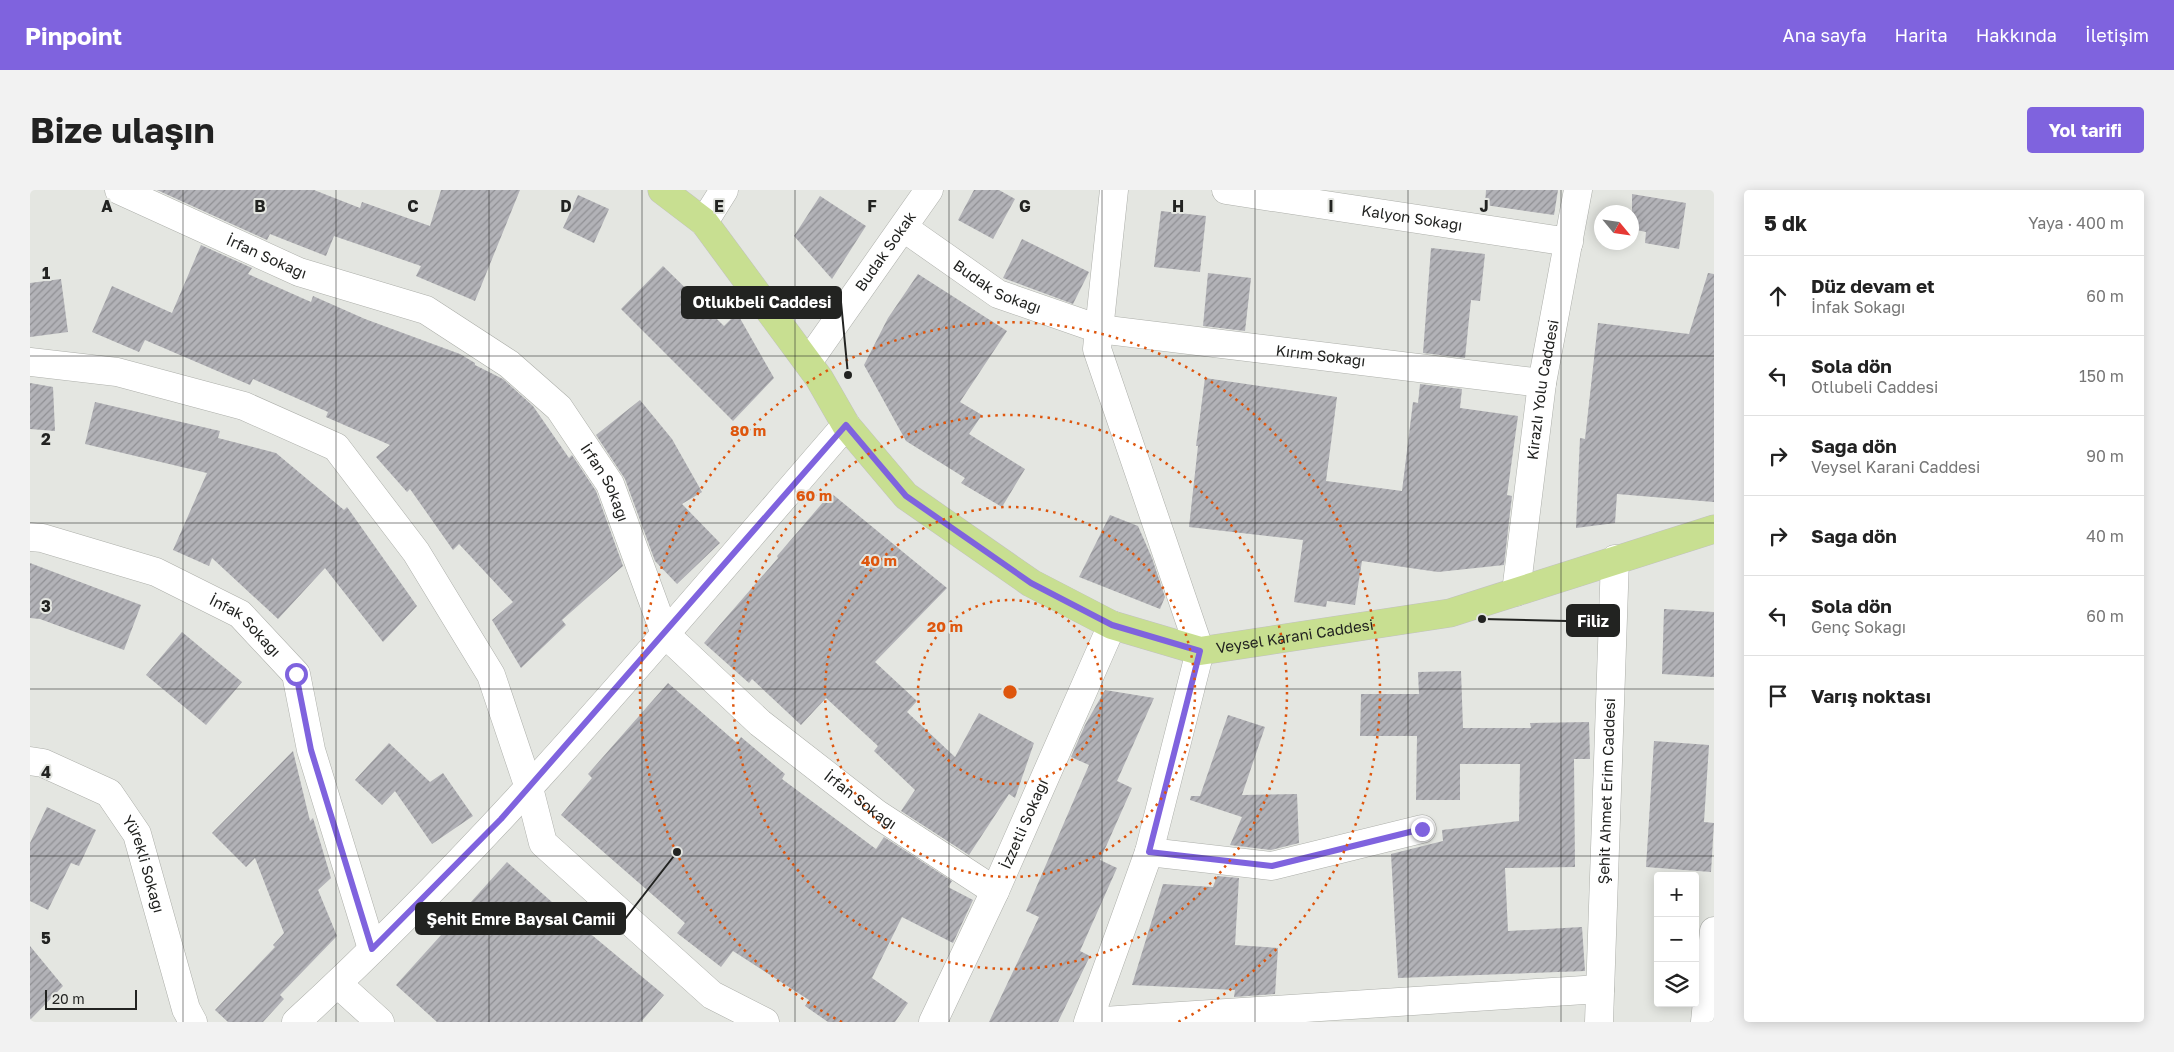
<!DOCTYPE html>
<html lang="tr">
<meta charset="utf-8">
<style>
:root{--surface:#fff;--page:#f2f2f2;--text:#222;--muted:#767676;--line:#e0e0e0;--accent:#7f63de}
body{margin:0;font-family:"Golos Text",sans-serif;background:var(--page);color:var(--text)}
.controls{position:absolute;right:15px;bottom:15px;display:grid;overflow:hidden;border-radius:5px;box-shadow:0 2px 12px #0003}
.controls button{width:45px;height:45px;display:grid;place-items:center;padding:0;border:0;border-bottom:1px solid var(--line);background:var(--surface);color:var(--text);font:25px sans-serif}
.compass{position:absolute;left:1564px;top:15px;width:45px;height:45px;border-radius:50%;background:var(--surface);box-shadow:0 2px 12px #0003;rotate:119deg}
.scale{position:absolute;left:15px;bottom:12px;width:92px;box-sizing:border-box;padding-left:5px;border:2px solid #222321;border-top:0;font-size:14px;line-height:18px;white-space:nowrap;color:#222321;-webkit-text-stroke:4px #e4e6e1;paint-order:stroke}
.stop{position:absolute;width:15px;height:15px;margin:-11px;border:4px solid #7f63de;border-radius:50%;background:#fff}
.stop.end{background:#7f63de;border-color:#fff;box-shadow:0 1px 5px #0008}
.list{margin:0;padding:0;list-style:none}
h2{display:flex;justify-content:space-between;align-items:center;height:65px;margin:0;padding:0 20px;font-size:21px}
h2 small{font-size:16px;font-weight:400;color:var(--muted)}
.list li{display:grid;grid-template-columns:32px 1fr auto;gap:15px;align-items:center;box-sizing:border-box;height:80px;padding:0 20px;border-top:1px solid var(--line)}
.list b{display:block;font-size:19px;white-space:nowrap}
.list p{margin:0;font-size:16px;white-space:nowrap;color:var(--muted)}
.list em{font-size:16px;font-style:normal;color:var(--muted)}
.icon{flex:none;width:28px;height:28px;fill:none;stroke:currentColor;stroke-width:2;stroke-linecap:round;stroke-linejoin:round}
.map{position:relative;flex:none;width:1684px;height:832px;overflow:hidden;border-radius:5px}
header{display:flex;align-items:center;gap:30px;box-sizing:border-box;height:70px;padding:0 25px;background:var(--accent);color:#fff}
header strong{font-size:24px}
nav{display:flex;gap:28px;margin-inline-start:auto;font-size:18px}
.intro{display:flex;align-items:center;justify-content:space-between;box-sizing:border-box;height:120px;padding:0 30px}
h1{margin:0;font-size:35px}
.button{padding:12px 22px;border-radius:5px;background:var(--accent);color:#fff;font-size:18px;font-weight:700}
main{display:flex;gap:30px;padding:0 30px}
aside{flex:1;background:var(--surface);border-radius:5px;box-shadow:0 2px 12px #0003}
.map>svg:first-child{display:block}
</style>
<header>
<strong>Pinpoint</strong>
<nav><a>Ana sayfa</a><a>Harita</a><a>Hakkında</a><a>İletişim</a></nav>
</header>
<div class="intro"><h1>Bize ulaşın</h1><a class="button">Yol tarifi</a></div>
<main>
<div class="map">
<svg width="1684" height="832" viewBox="0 0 1684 832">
<defs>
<pattern id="building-hatch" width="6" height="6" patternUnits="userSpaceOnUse" patternTransform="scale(1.25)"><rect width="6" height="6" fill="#b2b2b7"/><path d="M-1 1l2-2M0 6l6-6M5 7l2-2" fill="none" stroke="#909094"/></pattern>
</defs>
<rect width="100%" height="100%" fill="#e4e6e1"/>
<!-- building -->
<g fill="url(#building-hatch)">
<path d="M127 0H284L330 18 332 12 400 36 411 0H490L445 111 386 86 391 76 304 46 296 66 240 44 237 50Z"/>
<path d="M944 0H969L985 9 963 49 928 30Z"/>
<path d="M1456 0H1528L1524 25 1455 15Z"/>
<path d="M1602 4 1656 13 1649 59 1615 53 1616 42 1602 39Z"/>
<path d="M548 5 579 19 564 53 533 38Z"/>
<path d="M790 6 836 36 802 89 764 46Z"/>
<path d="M1131 21 1176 26 1170 82 1124 77Z"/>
<path d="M992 49 1059 82 1043 114 973 88Z"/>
<path d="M171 55 222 78 218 84 281 112 283 106 335 129 430 164 445 173V175L473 189 503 216 539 268 542 265 566 301 593 376 532 430 536 435 491 478 462 430 483 412 429 354 423 360 380 299 377 302 346 267 360 255 296 227 298 222 223 189 220 195 115 150 109 162 62 142 82 96 142 123Z"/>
<path d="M1401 58 1455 64 1450 111 1441 110 1435 168 1393 163Z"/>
<path d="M633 76 694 136 707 123 744 188 703 231 591 119Z"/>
<path d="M1178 83 1221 88 1215 141 1173 136Z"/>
<path d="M1678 83 1684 84V312L1587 304 1585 333 1546 338 1550 248 1555 249 1568 133 1659 144Z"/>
<path d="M888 84 977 141 930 212 952 225 939 244 995 279 972 317 931 293 935 288 876 251 834 175 858 128Z"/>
<path d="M31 89 38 142 0 147V93Z"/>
<path d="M1175 188 1307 207 1296 291 1372 301 1383 212 1388 213 1390 194 1432 199 1430 218 1488 226 1477 305 1482 306 1474 375 1408 382 1332 371 1325 415 1297 411 1296 417 1264 412 1273 350 1159 337 1168 256H1166Z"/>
<path d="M0 193 23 197 25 241 0 239Z"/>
<path d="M610 210 642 249 672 302 652 314 690 353 647 394 625 371 595 289 566 245Z"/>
<path d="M65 212 190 241 188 248 246 263 314 320 317 317 387 416 353 452 295 378 248 429 182 368 179 376 143 360 177 283 55 254Z"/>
<path d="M801 303 917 398 845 472 887 511 877 522 925 567 949 523 1004 553 985 608 979 604 939 665 871 621 885 600 844 561 848 556 796 508 771 535 722 489 719 493 674 453 748 368 747 366Z"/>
<path d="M1080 325 1108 336 1122 368 1135 407 1130 419 1049 387Z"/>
<path d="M0 373 111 415 94 460 10 429 0 428Z"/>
<path d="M1634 419 1684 422V487L1632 484Z"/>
<path d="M152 442 212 492 176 535 116 485Z"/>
<path d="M1431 481 1433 538H1501L1500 533 1559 532 1560 569H1544L1545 677 1475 678 1478 741 1552 737 1555 781 1368 788 1361 664 1413 651 1412 640 1489 631 1490 574H1430V610H1386L1387 546H1330L1331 504H1389L1388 482Z"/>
<path d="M638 493 707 553 711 547 755 584 752 589 846 659 854 647 922 691 918 697 943 710 923 753 872 727 842 788 878 813 865 832H798L775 816 779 810 703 761 691 777 647 743 655 733 531 625 562 588 558 584Z"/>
<path d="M1075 500 1124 508 1087 591 1102 598 1070 670 1087 678 1050 761 1060 766 1028 832H959L1009 727 996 721 1059 575 1041 567 1055 535Z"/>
<path d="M1198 525 1235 537 1212 605 1267 604 1269 653 1241 660 1200 655 1212 627 1160 610 1161 606H1170Z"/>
<path d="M1624 551 1679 555 1674 632 1684 633 1681 682 1616 677Z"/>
<path d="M359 553 400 592 413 583 443 626 402 654 365 601 352 615 325 590Z"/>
<path d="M263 561 280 631 283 628 301 688 288 700 307 746 250 805 254 809 233 832H198L185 820 245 757 243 755 254 743 225 668 216 677 182 643Z"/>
<path d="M17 617 66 640 49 676 41 673 18 720 0 711V653Z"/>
<path d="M477 672 550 737 551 736 634 805 611 832H407L366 795Z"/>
<path d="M1187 686 1209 688 1205 755 1248 758 1245 804 1204 807 1205 800 1102 795 1133 694 1183 697Z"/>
<path d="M0 756 33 796 0 830Z"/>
</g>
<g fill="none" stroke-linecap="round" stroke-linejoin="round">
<defs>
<g id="minor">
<path id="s1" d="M89 0 269 82 396 120 479 174 529 218 580 294 635 444 730 533 847 624 965 701"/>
<path d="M1084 0 1067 159 1170 461 1119 662 1058 832 1570 799"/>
<path id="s2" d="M1196 0 1539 52"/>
<path d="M674 32 694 0"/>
<path id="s3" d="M874 38 968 104 1069 139 1512 193"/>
<path d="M0 172 87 182 214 216 306 257 386 362 461 485 499 598 513 653 682 805 735 832"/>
<path id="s4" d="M778 172 899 0"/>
<path id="s5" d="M0 347 12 348 126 382 210 424 266 484 281 560 342 759"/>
<path id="s6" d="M1486 402 1512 193 1548 0"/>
<path id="s7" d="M0 571 13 573 79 603 107 644 156 819 163 832"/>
<path d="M1119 662 1242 676 1392 639"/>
<path d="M308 794 350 832"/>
<path d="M266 832C466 649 639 439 816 235"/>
<path id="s8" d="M903 832 965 701 1082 435"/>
<path id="s9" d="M1569 832 1585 369"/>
<path d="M1675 832 1684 741"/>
</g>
<g id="major">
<path id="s10" d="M632 0 674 32 789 188 816 235 876 306 1001 393 1082 435 1170 461 1420 423 1684 339"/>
</g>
</defs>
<!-- minor casing -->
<use href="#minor" stroke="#adafaa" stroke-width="29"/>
<!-- major casing -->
<use href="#major" stroke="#c1c1c1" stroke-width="29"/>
<!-- minor -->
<use href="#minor" stroke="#fff" stroke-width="28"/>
<!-- major -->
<use href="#major" stroke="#c8df91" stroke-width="28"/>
</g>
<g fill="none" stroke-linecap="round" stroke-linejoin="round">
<!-- route -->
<path stroke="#7f63de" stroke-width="6" d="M266 484 281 560 342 759 471 629 816 235 876 306 1001 393 1082 435 1170 461 1119 662 1242 676 1392 639"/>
</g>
<!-- grid -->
<path fill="none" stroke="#222321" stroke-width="1" stroke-opacity="0.55" d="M153 0V832M306 0V832M459 0V832M612 0V832M765 0V832M919 0V832M1072 0V832M1225 0V832M1378 0V832M1531 0V832M0 166H1684M0 333H1684M0 499H1684M0 666H1684"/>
<!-- distance rings -->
<g fill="none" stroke="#de560d" stroke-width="2.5" stroke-dasharray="2.5 5">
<circle cx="980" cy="502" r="92"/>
<circle cx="980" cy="502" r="185"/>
<circle cx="980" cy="502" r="277"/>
<path d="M812 832A370 370 0 1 1 1148 832"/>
</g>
<g text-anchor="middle" stroke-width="4" stroke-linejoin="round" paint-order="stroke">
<!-- street labels -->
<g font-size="15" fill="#222321" stroke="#e4e6e1">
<text dy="5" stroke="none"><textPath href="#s2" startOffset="188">Kalyon Sokağı</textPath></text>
<text dy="5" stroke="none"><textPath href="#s4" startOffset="135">Budak Sokak</textPath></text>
<text dy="5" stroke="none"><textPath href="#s1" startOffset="162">İrfan Sokağı</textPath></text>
<text dy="5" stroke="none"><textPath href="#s3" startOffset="111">Budak Sokağı</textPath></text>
<text dy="5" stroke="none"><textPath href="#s3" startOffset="445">Kırım Sokağı</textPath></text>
<text dy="5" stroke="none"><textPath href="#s6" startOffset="204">Kirazlı Yolu Caddesi</textPath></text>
<text dy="5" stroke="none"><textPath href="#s1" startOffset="584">İrfan Sokağı</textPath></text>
<text dy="5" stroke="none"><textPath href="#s5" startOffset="236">İnfak Sokağı</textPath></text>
<text dy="5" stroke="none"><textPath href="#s10" startOffset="825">Veysel Karani Caddesi</textPath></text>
<text dy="5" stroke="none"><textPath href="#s9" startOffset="231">Şehit Ahmet Erim Caddesi</textPath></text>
<text dy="5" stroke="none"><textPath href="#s1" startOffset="1004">İrfan Sokağı</textPath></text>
<text dy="5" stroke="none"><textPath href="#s8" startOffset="218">İzzetli Sokağı</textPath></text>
<text dy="5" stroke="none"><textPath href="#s7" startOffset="166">Yürekli Sokağı</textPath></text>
</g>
</g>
<g font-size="16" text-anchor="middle" font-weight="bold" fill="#222321" stroke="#e4e6e1" stroke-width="4" stroke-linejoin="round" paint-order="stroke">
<text x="77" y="22">A</text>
<text x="230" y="22">B</text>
<text x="383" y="22">C</text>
<text x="536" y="22">D</text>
<text x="689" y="22">E</text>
<text x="842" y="22">F</text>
<text x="995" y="22">G</text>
<text x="1148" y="22">H</text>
<text x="1301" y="22">I</text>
<text x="1454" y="22">J</text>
<text x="16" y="89">1</text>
<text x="16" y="255">2</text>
<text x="16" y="422">3</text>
<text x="16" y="588">4</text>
<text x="16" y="754">5</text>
</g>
<circle cx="980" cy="502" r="8" fill="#de560d" stroke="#e4e6e1" stroke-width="2.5"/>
<g font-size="15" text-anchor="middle" font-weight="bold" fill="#de560d" stroke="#e4e6e1" stroke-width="4" stroke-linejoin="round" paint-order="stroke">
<text x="718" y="246">80 m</text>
<text x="784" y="311">60 m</text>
<text x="849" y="376">40 m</text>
<text x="915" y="442">20 m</text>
</g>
<!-- callouts -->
<path fill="none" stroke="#222321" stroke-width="2" d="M818 185L811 112M1452 429L1537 431M647 662L595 729"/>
<g fill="#222321" stroke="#e4e6e1" stroke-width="2">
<circle cx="818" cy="185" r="5"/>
<circle cx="1452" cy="429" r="5"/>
<circle cx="647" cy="662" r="5"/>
</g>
<g fill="#222321" stroke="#222321" stroke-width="2">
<rect x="652" y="97" width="159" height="31" rx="5"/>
<rect x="1537" y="415" width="52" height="31" rx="5"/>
<rect x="386" y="713" width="209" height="31" rx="5"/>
</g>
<g font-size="16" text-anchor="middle" font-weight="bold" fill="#fff">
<text x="732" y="118">Otlukbeli Caddesi</text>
<text x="1563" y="437">Filiz</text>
<text x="491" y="735">Şehit Emre Baysal Camii</text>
</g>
</svg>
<div class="controls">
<button>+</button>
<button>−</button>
<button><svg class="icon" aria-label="layers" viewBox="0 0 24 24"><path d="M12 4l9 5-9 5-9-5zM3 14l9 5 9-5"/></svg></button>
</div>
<svg class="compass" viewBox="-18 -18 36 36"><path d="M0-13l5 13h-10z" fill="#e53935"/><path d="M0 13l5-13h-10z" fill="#767676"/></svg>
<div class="scale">20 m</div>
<div class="stop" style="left:266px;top:484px"></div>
<div class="stop end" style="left:1392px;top:639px"></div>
</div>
<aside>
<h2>5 dk<small>Yaya · 400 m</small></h2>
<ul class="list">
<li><svg class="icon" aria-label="ahead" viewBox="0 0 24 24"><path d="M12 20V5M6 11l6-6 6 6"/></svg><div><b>Düz devam et</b><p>İnfak Sokağı</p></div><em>60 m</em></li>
<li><svg class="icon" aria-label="left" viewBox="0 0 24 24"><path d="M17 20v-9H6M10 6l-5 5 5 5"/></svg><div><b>Sola dön</b><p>Otlubeli Caddesi</p></div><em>150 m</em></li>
<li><svg class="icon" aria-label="right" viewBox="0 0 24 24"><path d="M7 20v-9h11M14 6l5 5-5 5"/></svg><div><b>Sağa dön</b><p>Veysel Karani Caddesi</p></div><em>90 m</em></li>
<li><svg class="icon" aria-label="right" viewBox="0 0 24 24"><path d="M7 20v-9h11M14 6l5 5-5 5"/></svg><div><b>Sağa dön</b></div><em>40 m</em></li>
<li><svg class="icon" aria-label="left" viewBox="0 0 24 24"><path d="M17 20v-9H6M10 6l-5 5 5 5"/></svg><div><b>Sola dön</b><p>Genç Sokağı</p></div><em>60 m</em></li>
<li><svg class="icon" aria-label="arrive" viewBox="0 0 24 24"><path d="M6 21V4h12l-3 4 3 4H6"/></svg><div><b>Varış noktası</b></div></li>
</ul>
</aside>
</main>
